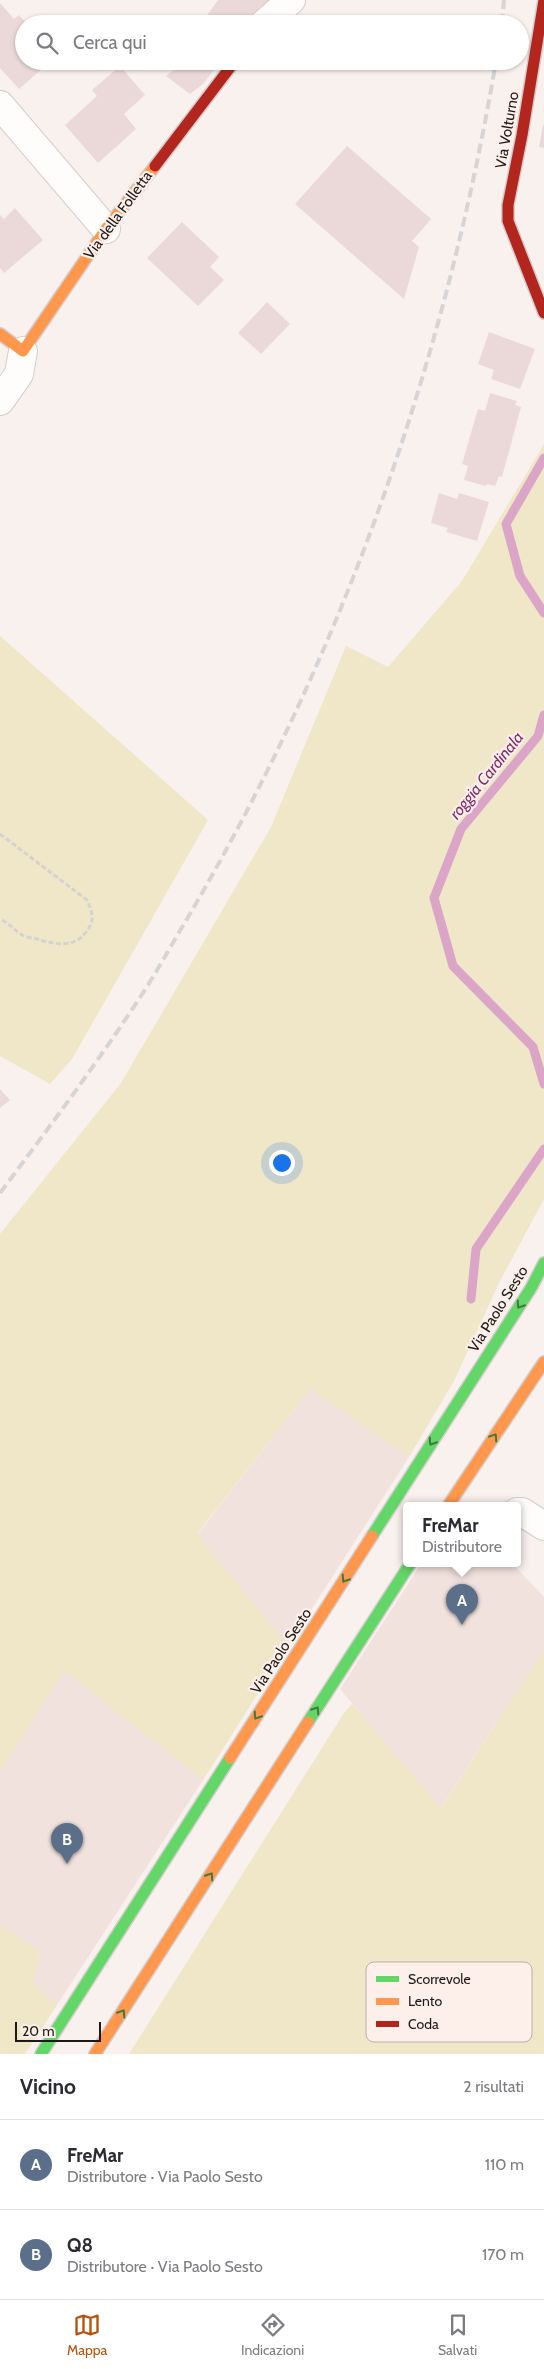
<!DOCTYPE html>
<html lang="it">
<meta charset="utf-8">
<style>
:root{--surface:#fff;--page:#f7f7f7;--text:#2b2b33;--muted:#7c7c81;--line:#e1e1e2;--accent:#b45309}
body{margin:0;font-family:Cabin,sans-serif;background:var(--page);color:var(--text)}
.scale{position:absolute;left:15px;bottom:12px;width:86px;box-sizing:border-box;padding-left:5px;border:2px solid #1d1917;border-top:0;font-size:14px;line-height:18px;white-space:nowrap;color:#1d1917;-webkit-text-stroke:4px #fdefea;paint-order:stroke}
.you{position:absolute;left:281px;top:1162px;width:18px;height:18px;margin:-12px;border:4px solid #fff;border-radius:50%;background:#1a73e8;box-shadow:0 0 0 8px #1a73e833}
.badge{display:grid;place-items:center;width:32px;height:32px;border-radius:50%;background:var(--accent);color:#fff;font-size:16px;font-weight:700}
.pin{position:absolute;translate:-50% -41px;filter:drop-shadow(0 1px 2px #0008)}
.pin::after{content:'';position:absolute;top:26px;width:18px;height:15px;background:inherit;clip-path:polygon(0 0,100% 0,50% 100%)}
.popup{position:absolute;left:403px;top:1502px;width:118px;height:65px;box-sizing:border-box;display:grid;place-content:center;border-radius:5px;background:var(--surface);filter:drop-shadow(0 1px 4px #0005);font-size:16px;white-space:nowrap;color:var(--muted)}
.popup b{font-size:19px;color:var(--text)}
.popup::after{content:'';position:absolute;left:50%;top:100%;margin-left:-10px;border:10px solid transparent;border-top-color:var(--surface)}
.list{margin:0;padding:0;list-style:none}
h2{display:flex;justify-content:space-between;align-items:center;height:65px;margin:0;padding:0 20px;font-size:21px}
h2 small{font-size:16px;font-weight:400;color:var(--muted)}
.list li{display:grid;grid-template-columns:32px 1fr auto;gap:15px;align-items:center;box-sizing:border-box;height:90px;padding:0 20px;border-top:1px solid var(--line)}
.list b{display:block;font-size:19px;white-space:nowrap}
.list p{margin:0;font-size:16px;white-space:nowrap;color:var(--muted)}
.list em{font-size:16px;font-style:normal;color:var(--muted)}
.icon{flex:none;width:28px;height:28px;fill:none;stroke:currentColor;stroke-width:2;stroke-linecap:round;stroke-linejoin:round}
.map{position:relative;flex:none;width:544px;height:2054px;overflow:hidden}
.search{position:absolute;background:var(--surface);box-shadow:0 1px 4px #0004;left:15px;right:15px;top:15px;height:55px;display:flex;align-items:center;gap:12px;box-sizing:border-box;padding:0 18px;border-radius:28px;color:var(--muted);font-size:19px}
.sheet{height:245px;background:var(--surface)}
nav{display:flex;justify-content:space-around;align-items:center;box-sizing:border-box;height:70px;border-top:1px solid var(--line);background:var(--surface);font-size:14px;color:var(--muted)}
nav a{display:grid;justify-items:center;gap:2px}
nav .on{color:var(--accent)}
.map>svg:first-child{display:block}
</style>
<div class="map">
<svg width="544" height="2054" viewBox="0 0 544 2054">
<rect width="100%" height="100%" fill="#f9f1ee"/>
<!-- built -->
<g fill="#f1e2dd">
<path d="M310 1389 409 1457 288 1646 197 1535Z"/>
<path d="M421 1564H513L544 1597V1650L440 1809 340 1689Z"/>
<path d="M64 1671 203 1780 57 2005 33 1983 40 1951 0 1925V1772Z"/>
</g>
<!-- green -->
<g fill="#f0e6c8">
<path d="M544 444V1199L499 1283 454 1381 409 1457 310 1389 197 1534 288 1646 203 1780 64 1671 0 1772V1234L121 1083 271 827 346 646 388 667 462 581Z"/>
<path d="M0 636 208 820 72 1059 50 1084 0 1056Z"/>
<path d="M544 1650V2054H129L344 1713 352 1704 441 1808Z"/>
<path d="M0 1925 40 1951 33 1983 57 2005 25 2054H0Z"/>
</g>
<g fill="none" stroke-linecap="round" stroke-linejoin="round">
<!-- stream -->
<g stroke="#dba5c8" stroke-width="9">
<path d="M544 458 506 524 520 576 544 613"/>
<path d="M544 715 538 736 461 829 434 898 453 966 533 1047 544 1084"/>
<path d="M471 1299 476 1249 544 1149"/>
</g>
</g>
<!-- building -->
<g fill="#ebd9da">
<path d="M218 0H276L257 14 250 24H201Z"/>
<path d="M0 3 14 19 19 15 27 24H24V61H51L19 89 0 68Z"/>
<path d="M174 61H221L203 84 190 94 166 76 179 65Z"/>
<path d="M120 66 145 95 124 114 136 129 98 163 65 125 97 96 92 90Z"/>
<path d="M543 125H544V148L539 147Z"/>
<path d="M347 146 431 219 412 241 419 247 404 299 295 204Z"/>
<path d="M15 208 43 240 4 273 0 268V215L4 219Z"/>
<path d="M182 222 219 257 210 267 224 280 198 306 147 258Z"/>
<path d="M267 302 290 324 261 354 238 333Z"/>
<path d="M489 332 535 349 520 389 491 379 494 370 478 364Z"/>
<path d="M490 393 517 401 515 405 521 407 502 477 499 476 495 486 487 484 486 486 464 480 468 466 462 464 478 409 485 411Z"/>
<path d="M439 493 457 499 459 493 489 502 477 541 446 532 448 528 431 523Z"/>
<path d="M0 1089 10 1100 0 1108Z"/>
</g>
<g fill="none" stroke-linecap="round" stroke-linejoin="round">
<defs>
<g id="street">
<path d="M264 24 291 0"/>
<path d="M0 105 106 229"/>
<path d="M0 401 19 374 23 351"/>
<path d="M517 1512H522L544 1526"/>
</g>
<g id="fast">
<path d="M372 1536 531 1288 544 1263"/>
<path d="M308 1722 410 1564"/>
<path d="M41 2054 230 1758"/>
</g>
<g id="slow">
<path d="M0 334 23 351 106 229 155 166"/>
<path d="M448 1506 544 1362"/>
<path d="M230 1758 372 1536"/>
<path d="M95 2054 308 1722"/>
</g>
<g id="jam">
<path d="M544 0 522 135 508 205V221L544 313"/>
<path d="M155 166 235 61"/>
</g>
</defs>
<!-- street casing -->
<use href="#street" stroke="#d3cdcb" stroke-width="30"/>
<!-- fast casing -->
<use href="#fast" stroke="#d3cdcb" stroke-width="14"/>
<!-- slow casing -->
<use href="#slow" stroke="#d3cdcb" stroke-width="14"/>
<!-- jam casing -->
<use href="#jam" stroke="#d3cdcb" stroke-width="14"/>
<!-- path -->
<path stroke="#d5d3d1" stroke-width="3" stroke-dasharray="5 2.5" stroke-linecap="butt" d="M0 834 87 900C93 913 95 921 86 932 74 949 54 944 37 939 32 938 26 937 22 935 14 930 9 923 0 919"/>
<!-- street -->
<use href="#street" stroke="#fefdfc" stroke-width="28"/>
<!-- fast -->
<use href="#fast" stroke="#63d668" stroke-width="11"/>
<!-- slow -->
<use href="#slow" stroke="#ff974d" stroke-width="11"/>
<!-- jam -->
<use href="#jam" stroke="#b3261e" stroke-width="11"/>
<!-- rail -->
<g stroke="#d6d4d4" stroke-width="4" stroke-dasharray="10 5" stroke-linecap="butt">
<path d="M502 24 504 0"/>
<path d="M0 1193C48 1129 95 1066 139 999 155 975 169 949 184 924 341 659 445 364 496 61"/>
</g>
</g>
<!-- one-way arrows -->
<defs><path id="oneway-chevron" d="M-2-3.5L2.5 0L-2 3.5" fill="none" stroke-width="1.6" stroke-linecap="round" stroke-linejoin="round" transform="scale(1.25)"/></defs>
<g stroke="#407840">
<use href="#oneway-chevron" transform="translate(520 1305) rotate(123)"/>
<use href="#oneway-chevron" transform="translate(494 1437) rotate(-56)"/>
<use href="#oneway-chevron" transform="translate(432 1442) rotate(123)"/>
<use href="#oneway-chevron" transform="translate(345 1579) rotate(123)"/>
<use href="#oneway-chevron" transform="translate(316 1710) rotate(-57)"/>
<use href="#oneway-chevron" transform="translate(257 1716) rotate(123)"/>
<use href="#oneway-chevron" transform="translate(210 1876) rotate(-57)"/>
<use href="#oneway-chevron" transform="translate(122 2013) rotate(-57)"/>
</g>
<g text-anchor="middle" stroke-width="4.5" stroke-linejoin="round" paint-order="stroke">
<!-- street labels -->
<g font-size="15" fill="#1d1917" stroke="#fdefea">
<text transform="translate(507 130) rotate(-80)" y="5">Via Volturno</text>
<text transform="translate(118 215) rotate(-54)" y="5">Via della Folletta</text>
<text transform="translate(498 1309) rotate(-58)" y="5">Via Paolo Sesto</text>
<text transform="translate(281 1651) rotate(-57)" y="5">Via Paolo Sesto</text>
</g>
<!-- water labels -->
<g font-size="16" font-style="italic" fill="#802b6b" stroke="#fdefea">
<text transform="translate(486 775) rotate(-51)" y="6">roggia Cardinala</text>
</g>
</g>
<!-- legend -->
<rect x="366" y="1962" width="166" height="80" rx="8" fill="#fdefea" stroke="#baafab" stroke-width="1"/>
<rect x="376" y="1976" width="23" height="6" fill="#63d668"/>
<rect x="376" y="1998" width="23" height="7" fill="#ff974d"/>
<rect x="376" y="2021" width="23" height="6" fill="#b3261e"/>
<g font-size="14" fill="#1d1917">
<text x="408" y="1984">Scorrevole</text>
<text x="408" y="2006">Lento</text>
<text x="408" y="2029">Coda</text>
</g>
</svg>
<div class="scale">20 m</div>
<div class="you"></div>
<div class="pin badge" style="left:462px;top:1625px;background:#5c6f8a">A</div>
<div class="popup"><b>FreMar</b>Distributore</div>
<div class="pin badge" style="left:67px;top:1864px;background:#5c6f8a">B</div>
<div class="search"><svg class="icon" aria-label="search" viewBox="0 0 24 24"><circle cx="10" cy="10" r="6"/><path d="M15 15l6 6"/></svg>Cerca qui</div>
</div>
<section class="sheet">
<h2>Vicino<small>2 risultati</small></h2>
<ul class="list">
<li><span class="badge" style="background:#5c6f8a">A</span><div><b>FreMar</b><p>Distributore · Via Paolo Sesto</p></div><em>110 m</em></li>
<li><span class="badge" style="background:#5c6f8a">B</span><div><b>Q8</b><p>Distributore · Via Paolo Sesto</p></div><em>170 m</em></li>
</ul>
</section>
<nav>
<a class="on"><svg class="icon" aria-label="map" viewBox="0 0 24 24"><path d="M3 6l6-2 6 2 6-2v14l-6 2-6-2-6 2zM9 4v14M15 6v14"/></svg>Mappa</a>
<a><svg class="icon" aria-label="directions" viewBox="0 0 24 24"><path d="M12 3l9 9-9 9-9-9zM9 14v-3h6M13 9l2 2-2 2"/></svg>Indicazioni</a>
<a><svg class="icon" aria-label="saved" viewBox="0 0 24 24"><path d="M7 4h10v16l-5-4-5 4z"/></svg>Salvati</a>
</nav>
